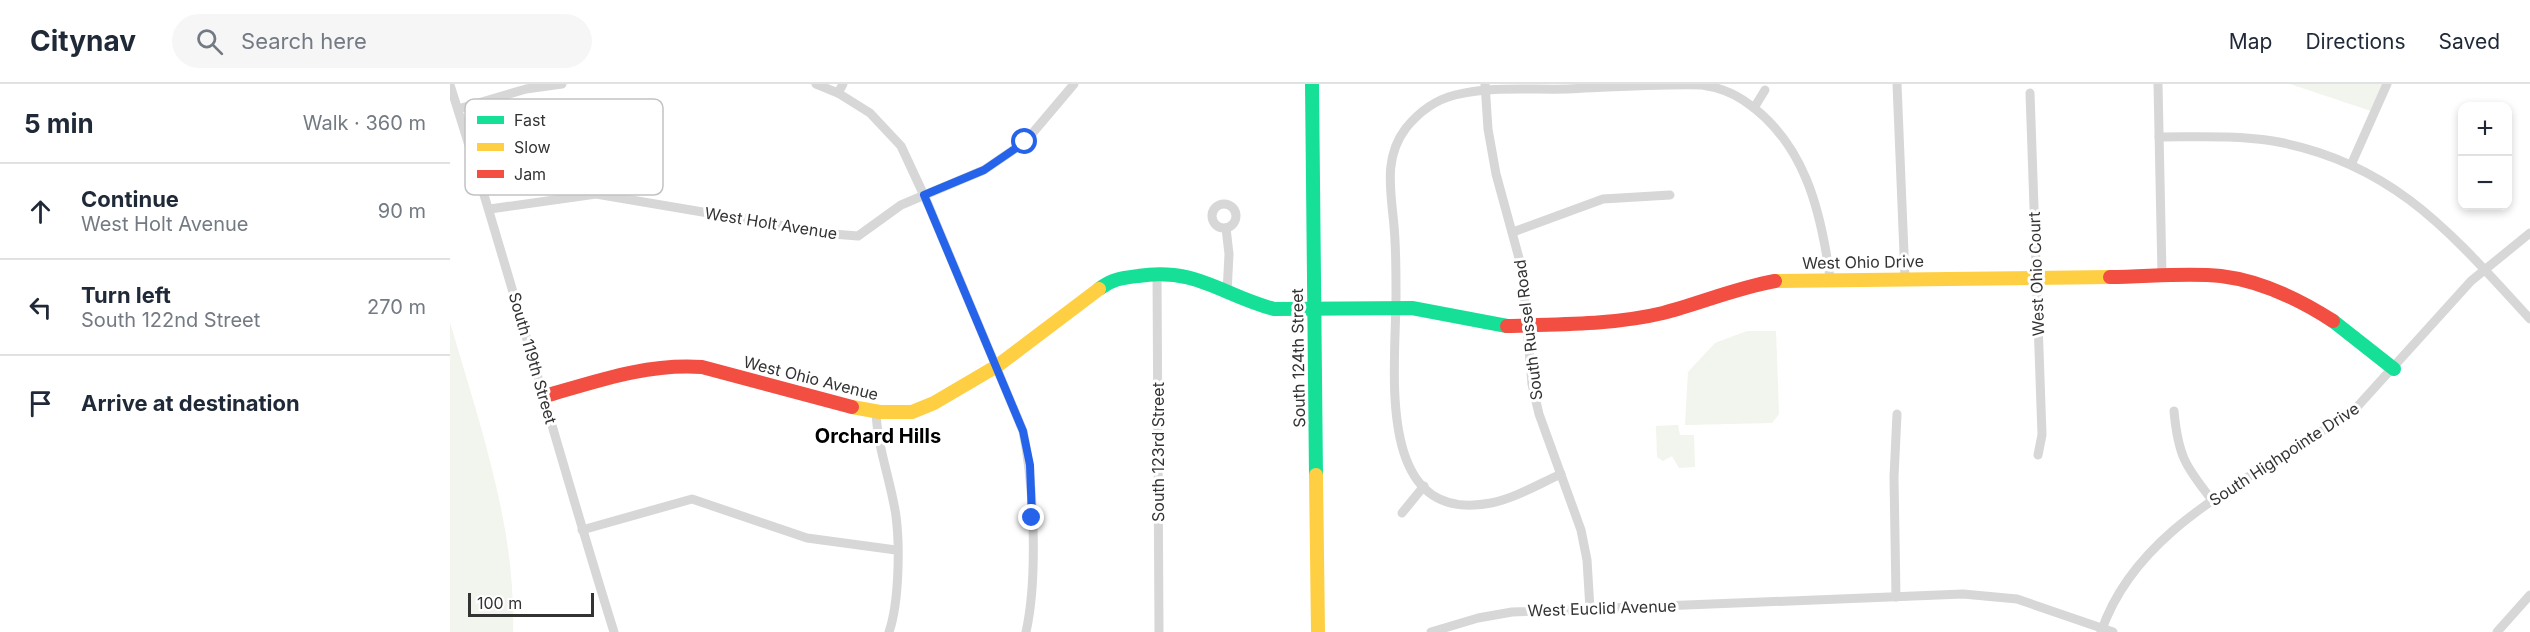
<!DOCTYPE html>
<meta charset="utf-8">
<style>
:root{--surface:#fff;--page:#f6f6f7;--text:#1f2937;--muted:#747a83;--line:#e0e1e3}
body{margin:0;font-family:Inter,sans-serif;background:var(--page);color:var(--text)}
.controls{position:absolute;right:18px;top:18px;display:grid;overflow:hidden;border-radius:12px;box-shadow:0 3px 9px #0003}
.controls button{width:54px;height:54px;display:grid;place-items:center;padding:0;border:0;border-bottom:2px solid var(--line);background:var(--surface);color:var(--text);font:30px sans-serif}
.scale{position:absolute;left:18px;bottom:15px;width:126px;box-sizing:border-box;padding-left:6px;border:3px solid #333;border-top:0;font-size:16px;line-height:21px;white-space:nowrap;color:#333;-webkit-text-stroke:4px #fff;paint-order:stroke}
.stop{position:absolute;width:18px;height:18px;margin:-14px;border:4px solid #2563eb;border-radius:50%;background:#fff}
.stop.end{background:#2563eb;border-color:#fff;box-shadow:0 2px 6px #0008}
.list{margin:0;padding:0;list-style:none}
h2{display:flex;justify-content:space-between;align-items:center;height:78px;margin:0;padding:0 24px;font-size:26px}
h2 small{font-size:20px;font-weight:400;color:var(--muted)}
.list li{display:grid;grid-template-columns:39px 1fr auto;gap:18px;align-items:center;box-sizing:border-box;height:96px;padding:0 24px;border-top:2px solid var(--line)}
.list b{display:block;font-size:22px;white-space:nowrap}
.list p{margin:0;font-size:20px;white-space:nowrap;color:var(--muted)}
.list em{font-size:20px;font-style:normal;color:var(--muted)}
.icon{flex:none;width:33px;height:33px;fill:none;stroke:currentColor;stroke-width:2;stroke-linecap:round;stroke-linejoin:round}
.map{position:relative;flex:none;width:2080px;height:548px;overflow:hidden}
header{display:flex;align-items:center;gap:36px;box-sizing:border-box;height:84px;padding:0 30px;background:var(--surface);border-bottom:2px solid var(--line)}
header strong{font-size:28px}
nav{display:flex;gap:33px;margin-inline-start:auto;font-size:21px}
.search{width:420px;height:54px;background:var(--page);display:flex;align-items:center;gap:15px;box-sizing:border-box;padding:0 21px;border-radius:33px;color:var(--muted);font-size:22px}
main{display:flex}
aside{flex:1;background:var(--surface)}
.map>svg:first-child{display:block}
</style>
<header>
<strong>Citynav</strong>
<div class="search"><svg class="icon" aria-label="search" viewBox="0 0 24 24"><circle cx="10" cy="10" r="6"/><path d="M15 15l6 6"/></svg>Search here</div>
<nav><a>Map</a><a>Directions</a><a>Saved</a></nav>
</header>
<main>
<aside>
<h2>5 min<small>Walk · 360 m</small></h2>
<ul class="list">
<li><svg class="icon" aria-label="ahead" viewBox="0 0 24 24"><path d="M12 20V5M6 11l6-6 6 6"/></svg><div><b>Continue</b><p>West Holt Avenue</p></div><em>90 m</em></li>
<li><svg class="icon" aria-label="left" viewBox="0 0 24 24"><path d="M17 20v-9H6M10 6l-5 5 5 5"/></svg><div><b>Turn left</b><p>South 122nd Street</p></div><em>270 m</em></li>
<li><svg class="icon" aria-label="arrive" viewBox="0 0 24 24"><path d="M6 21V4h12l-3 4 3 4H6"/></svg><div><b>Arrive at destination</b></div></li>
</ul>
</aside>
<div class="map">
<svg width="2080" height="548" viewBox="0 0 2080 548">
<rect width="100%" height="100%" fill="#fff"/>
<!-- green -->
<g fill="#f1f5ed">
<path d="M1840 0H1937L1924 28Z"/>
<path d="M0 238C29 339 66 441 63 548H0Z"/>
<path d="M1297 247H1326L1329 330 1322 339 1235 341 1238 288 1265 259Z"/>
<path d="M1228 341 1230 351H1244L1245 383 1229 384 1222 372 1213 377 1207 373 1206 342Z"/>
</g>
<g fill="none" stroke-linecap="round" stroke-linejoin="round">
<!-- street -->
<g stroke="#d7d7d7" stroke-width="9">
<path d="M366 0 388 9 393 0"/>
<path d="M1035 0 1038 45 1046 90 1072 185 1082 300 1089 330 1131 446 1137 476 1140 525"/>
<path d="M1447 0 1455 193"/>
<path d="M1708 0 1712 191"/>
<path d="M0 1C58 182 107 366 164 548"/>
<path d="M388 9 420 29 451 62 478 120 573 347C584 401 588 494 576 548"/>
<path d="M1580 9 1592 351 1588 371"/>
<path d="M1304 24 1315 6"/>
<path d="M8 25 76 5 112 0"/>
<path d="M1709 53C1747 53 1785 51 1823 57 1943 78 2002 150 2080 235"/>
<path d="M1901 81 1937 0"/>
<circle cx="774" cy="132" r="12"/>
<path d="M40 125 146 110 383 150 408 152 451 121 534 86 575 58 624 0"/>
<path d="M776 144 779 170 777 209"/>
<path d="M1063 148 1153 115 1220 111"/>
<path d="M707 189 709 548"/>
<path d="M426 327C427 363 441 397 446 432 450 463 449 519 439 548"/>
<path d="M1724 327C1728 371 1735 382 1762 416"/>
<path d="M1111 390C1089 400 1065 414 1041 419 921 442 947 278 946 207 946 185 946 164 944 142 941 107 933 74 956 44 969 28 985 16 1005 11 1040 2 1081 6 1118 5 1162 3 1209 0 1252 1 1266 3 1281 8 1293 16 1354 56 1371 126 1380 194"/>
<path d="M952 429 974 402"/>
<path d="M132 446 242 415 357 454 446 466"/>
<path d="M1446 513 1444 393 1447 330"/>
<path d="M981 548 1028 534 1062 528 1513 510 1567 515 1663 548"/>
<path d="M1651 548C1690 434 1818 390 1907 323L2021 197 2080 149"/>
<path d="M2047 548 2080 511"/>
</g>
<!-- fast -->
<g stroke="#16e098" stroke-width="14">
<path d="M862 0 866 391"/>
<path d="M649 205C662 195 672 194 688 192 747 183 771 211 824 225L962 224 1057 242"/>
<path d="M1883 237 1944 285"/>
</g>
<!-- slow -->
<g stroke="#ffcf43" stroke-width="14">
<path d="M1325 197 1660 193"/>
<path d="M402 323 430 328H462L484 319 547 282 649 205"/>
<path d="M866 391 868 548"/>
</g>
<!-- jam -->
<g stroke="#f24e42" stroke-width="14">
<path d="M1660 193C1696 193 1736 188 1771 192 1812 197 1849 215 1883 237"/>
<path d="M1057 242C1109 240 1163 241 1213 229 1251 219 1286 204 1325 197"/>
<path d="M95 312C147 297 198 279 252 283L402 323"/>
</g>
</g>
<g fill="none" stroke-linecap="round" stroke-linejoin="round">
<!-- route -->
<path stroke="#2563eb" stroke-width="8" d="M575 58 534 86 474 111 573 347 580 381 582 434"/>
</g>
<g text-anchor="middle" stroke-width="6" stroke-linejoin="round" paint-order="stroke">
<!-- street labels -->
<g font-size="16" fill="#333" stroke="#fff">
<text transform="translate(321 139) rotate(9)" y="6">West Holt Avenue</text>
<text transform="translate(1413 178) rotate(-1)" y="6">West Ohio Drive</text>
<text transform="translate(1586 190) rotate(-92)" y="6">West Ohio Court</text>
<text transform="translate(1078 246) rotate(-97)" y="6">South Russel Road</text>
<text transform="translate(83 274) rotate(74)" y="6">South 119th Street</text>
<text transform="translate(848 274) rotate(-91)" y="6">South 124th Street</text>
<text transform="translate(361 294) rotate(14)" y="6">West Ohio Avenue</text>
<text transform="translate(708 368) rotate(-90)" y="6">South 123rd Street</text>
<text transform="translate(1834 370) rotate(-33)" y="6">South Highpointe Drive</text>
<text transform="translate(1152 524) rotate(-2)" y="6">West Euclid Avenue</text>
</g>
<!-- quarter labels -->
<g font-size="20" font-weight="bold" fill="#000" stroke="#fff">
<text x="428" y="359">Orchard Hills</text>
</g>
</g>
<!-- legend -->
<rect x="15" y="15" width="198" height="96" rx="9" fill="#fff" stroke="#c2c2c2" stroke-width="1.5"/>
<rect x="27" y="32" width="27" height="8" fill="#16e098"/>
<rect x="27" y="59" width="27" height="8" fill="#ffcf43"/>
<rect x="27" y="86" width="27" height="8" fill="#f24e42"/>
<g font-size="16" fill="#333">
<text x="64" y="42">Fast</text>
<text x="64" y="69">Slow</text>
<text x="64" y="96">Jam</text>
</g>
</svg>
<div class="controls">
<button>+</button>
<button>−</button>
</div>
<div class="scale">100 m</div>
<div class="stop" style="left:575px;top:58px"></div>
<div class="stop end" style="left:582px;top:434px"></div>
</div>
</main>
